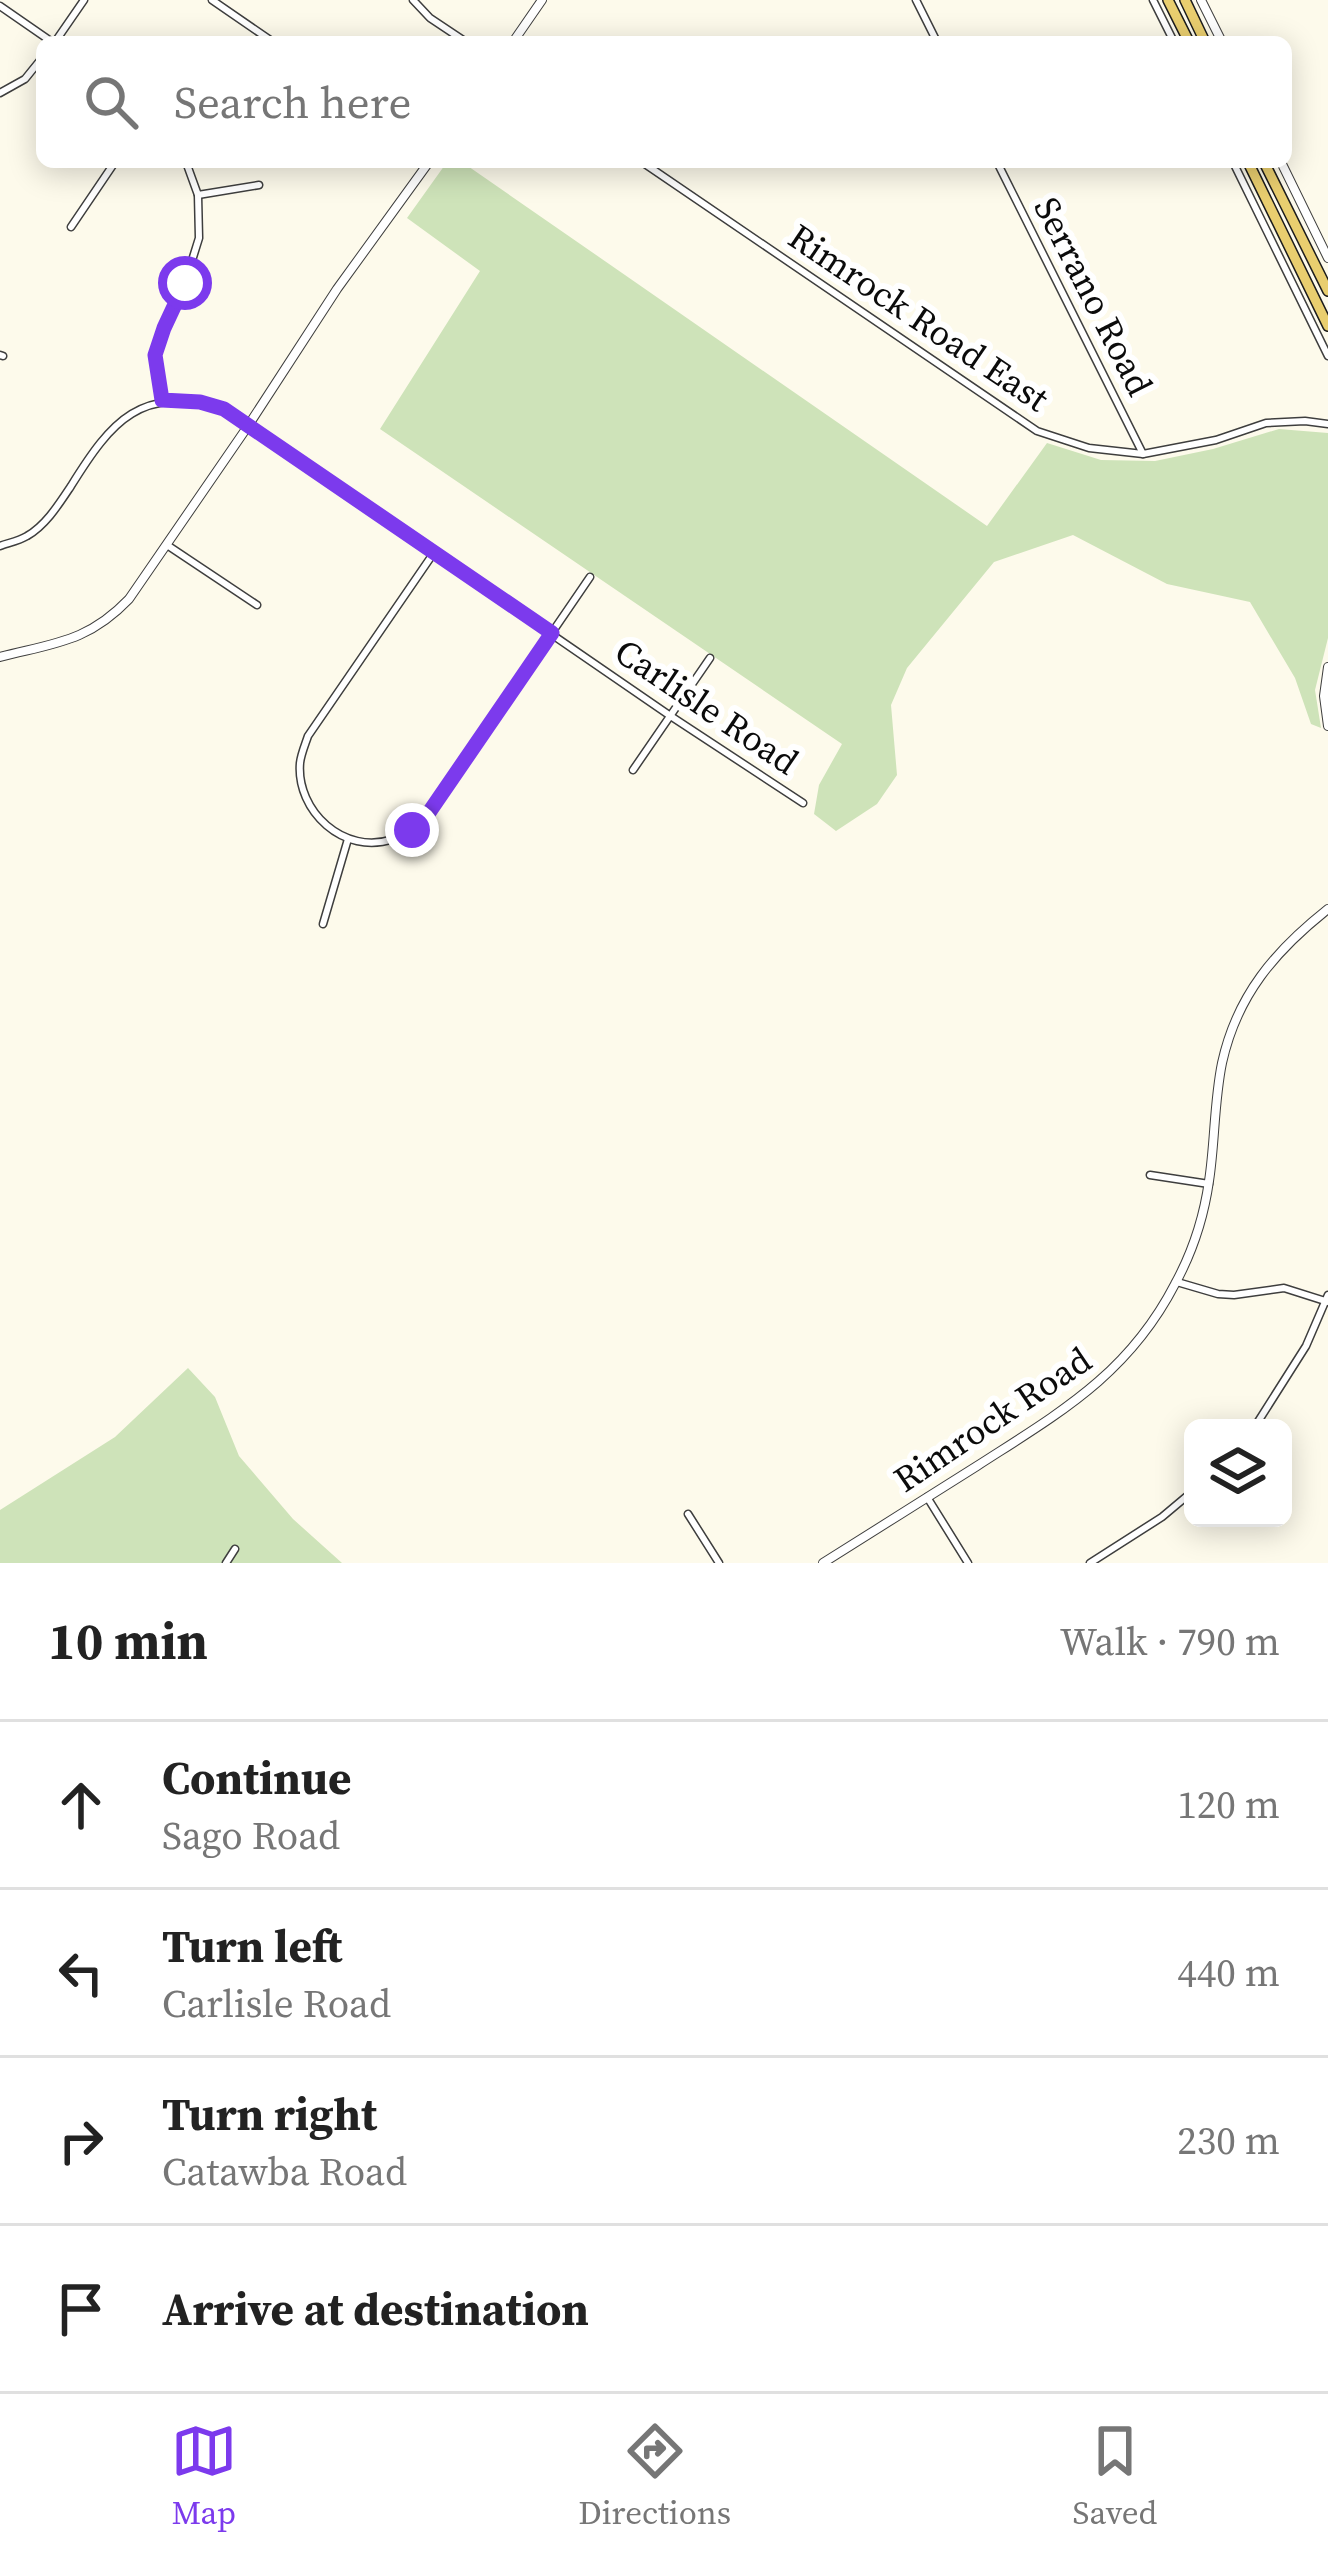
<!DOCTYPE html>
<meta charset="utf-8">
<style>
:root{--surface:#fff;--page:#f2f2f2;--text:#222;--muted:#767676;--line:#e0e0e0;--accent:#7c3aed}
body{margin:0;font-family:"Source Serif 4",serif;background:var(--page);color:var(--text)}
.controls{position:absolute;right:36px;bottom:36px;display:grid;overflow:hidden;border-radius:18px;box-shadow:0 6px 30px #0003}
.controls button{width:108px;height:108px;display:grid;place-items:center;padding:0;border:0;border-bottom:3px solid var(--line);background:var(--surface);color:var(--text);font:60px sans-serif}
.stop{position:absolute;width:36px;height:36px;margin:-27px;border:9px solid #7c3aed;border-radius:50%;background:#fff}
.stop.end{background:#7c3aed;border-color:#fff;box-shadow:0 3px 12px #0008}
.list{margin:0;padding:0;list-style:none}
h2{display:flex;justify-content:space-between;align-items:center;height:156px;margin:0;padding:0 48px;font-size:51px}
h2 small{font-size:39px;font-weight:400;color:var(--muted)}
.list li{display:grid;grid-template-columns:78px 1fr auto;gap:36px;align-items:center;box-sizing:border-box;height:168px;padding:0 48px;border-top:3px solid var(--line)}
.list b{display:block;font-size:45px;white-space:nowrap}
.list p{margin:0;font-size:39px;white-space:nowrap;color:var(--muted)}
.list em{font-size:39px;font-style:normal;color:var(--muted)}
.icon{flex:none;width:66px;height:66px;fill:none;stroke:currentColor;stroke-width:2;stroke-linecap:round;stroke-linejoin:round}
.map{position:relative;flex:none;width:1328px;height:1563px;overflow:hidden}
.search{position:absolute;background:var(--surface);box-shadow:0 6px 30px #0003;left:36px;right:36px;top:36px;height:132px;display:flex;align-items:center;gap:30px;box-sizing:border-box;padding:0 42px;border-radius:18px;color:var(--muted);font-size:45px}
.sheet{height:828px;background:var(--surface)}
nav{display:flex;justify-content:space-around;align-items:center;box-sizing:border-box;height:168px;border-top:3px solid var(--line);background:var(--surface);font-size:33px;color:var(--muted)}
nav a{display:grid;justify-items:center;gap:6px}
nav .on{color:var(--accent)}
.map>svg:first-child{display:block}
</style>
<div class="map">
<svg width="1328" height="1563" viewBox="0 0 1328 1563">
<rect width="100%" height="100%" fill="#fdfaeb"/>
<!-- green -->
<g fill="#cee3b9">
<path d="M447 162H462L987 526 1047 443 1101 460 1155 461 1213 449 1279 429 1328 433V638L1315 690 1321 728 1311 724 1295 678 1250 602 1167 584 1073 535 994 562 907 668 891 705 897 775 877 804 836 831 814 814 819 785 842 744 380 429 480 271 407 218Z"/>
<path d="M188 1368 215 1397 239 1456 293 1519 342 1563H0V1510L115 1437Z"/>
</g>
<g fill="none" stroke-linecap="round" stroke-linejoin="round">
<defs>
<g id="minor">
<path d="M212 0 273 42"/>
<path d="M413 0 430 18 466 42"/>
<path d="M916 0 937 42"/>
<path d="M1153 0 1174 42"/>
<path d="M0 6 52 42"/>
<path d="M55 42 84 0"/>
<path d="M0 93 25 79 42 58"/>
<path d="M642 162 1037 431 1089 448 1143 454 1216 440 1266 423 1305 421 1328 424"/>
<path d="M997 162 1143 454"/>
<path d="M1233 162 1328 356"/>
<path d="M198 195 259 185"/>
<path d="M71 227 115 162"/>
<path d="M0 355 3 356"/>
<path d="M162 401 155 355 185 283 199 238 198 195 186 162"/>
<path d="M167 545 257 605"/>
<path d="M0 546C8 543 19 541 27 536 46 525 59 504 71 486 112 420 141 385 224 409L669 715 803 803"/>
<path d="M433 554 308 736C305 745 301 754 300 763 296 811 344 856 393 839 408 834 418 823 430 811L590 577"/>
<path d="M633 770 710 658"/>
<path d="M323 924 348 839"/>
<path d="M1150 1175 1209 1184"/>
<path d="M1177 1282 1218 1294 1234 1295 1284 1288 1328 1302"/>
<path d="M1254 1428 1306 1346 1328 1295"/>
<path d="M927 1497 968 1563"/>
<path d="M688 1514 719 1563"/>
<path d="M226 1563 235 1549"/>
<path d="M1090 1563 1162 1517 1193 1491"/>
</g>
<g id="tertiary">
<path d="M1201 0 1222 42"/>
<path d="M513 42 542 0"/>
<path d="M1281 162 1328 258"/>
<path d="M0 657C54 643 88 642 129 599L248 426 337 289 429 162"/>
<path d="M1328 667 1324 696 1328 726"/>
<path d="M823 1563C874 1531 926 1498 977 1466 1059 1413 1128 1375 1175 1284 1192 1253 1204 1216 1209 1181 1215 1142 1214 1102 1222 1063 1237 995 1275 951 1328 909"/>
</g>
<g id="primary">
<path d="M1168 0 1189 42"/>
<path d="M1185 0 1205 42"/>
<path d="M1248 162 1328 326"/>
<path d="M1264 162 1328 291"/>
</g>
</defs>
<!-- minor casing -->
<use href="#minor" stroke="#3e3e3e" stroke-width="9"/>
<!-- tertiary casing -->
<use href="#tertiary" stroke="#3e3e3e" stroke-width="10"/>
<!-- primary casing -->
<use href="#primary" stroke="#1c1c1c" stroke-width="12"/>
<!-- minor -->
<use href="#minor" stroke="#fff" stroke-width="6"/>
<!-- tertiary -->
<use href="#tertiary" stroke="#fff" stroke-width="8"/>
<!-- primary -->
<use href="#primary" stroke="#e9ce6f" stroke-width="9"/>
</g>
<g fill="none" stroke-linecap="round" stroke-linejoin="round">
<!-- route -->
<path stroke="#7c3aed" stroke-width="15" d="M185 283 164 328 155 355 162 400 200 402 224 409 552 633 430 811 412 830"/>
</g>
<g text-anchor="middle" stroke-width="12" stroke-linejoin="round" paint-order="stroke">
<!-- street labels -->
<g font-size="36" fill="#0b0b0b" stroke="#fff">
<text transform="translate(1094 296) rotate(63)" y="13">Serrano Road</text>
<text transform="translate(919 317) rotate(34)" y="13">Rimrock Road East</text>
<text transform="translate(707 706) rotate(34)" y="13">Carlisle Road</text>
<text transform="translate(992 1419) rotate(-34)" y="13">Rimrock Road</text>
</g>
</g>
</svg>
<div class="controls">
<button><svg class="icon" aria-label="layers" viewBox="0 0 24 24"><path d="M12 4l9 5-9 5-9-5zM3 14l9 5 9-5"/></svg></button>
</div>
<div class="stop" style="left:185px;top:283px"></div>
<div class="stop end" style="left:412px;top:830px"></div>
<div class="search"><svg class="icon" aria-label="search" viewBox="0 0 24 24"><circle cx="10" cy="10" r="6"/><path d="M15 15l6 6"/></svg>Search here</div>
</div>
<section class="sheet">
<h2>10 min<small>Walk · 790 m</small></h2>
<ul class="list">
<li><svg class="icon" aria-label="ahead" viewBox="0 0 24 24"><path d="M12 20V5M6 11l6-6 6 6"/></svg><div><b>Continue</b><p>Sago Road</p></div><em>120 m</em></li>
<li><svg class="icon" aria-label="left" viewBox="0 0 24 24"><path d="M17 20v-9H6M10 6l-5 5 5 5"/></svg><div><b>Turn left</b><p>Carlisle Road</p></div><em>440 m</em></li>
<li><svg class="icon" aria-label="right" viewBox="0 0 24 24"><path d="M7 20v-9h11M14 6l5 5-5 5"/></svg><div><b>Turn right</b><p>Catawba Road</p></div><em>230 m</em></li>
<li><svg class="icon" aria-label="arrive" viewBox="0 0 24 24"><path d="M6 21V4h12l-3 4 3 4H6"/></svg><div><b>Arrive at destination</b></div></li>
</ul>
</section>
<nav>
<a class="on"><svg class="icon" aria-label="map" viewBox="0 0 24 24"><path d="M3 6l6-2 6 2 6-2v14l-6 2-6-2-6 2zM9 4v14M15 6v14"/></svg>Map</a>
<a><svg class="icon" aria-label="directions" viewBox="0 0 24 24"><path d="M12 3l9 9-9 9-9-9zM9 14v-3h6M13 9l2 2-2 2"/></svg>Directions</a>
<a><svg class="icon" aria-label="saved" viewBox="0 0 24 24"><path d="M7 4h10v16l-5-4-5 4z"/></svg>Saved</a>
</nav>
